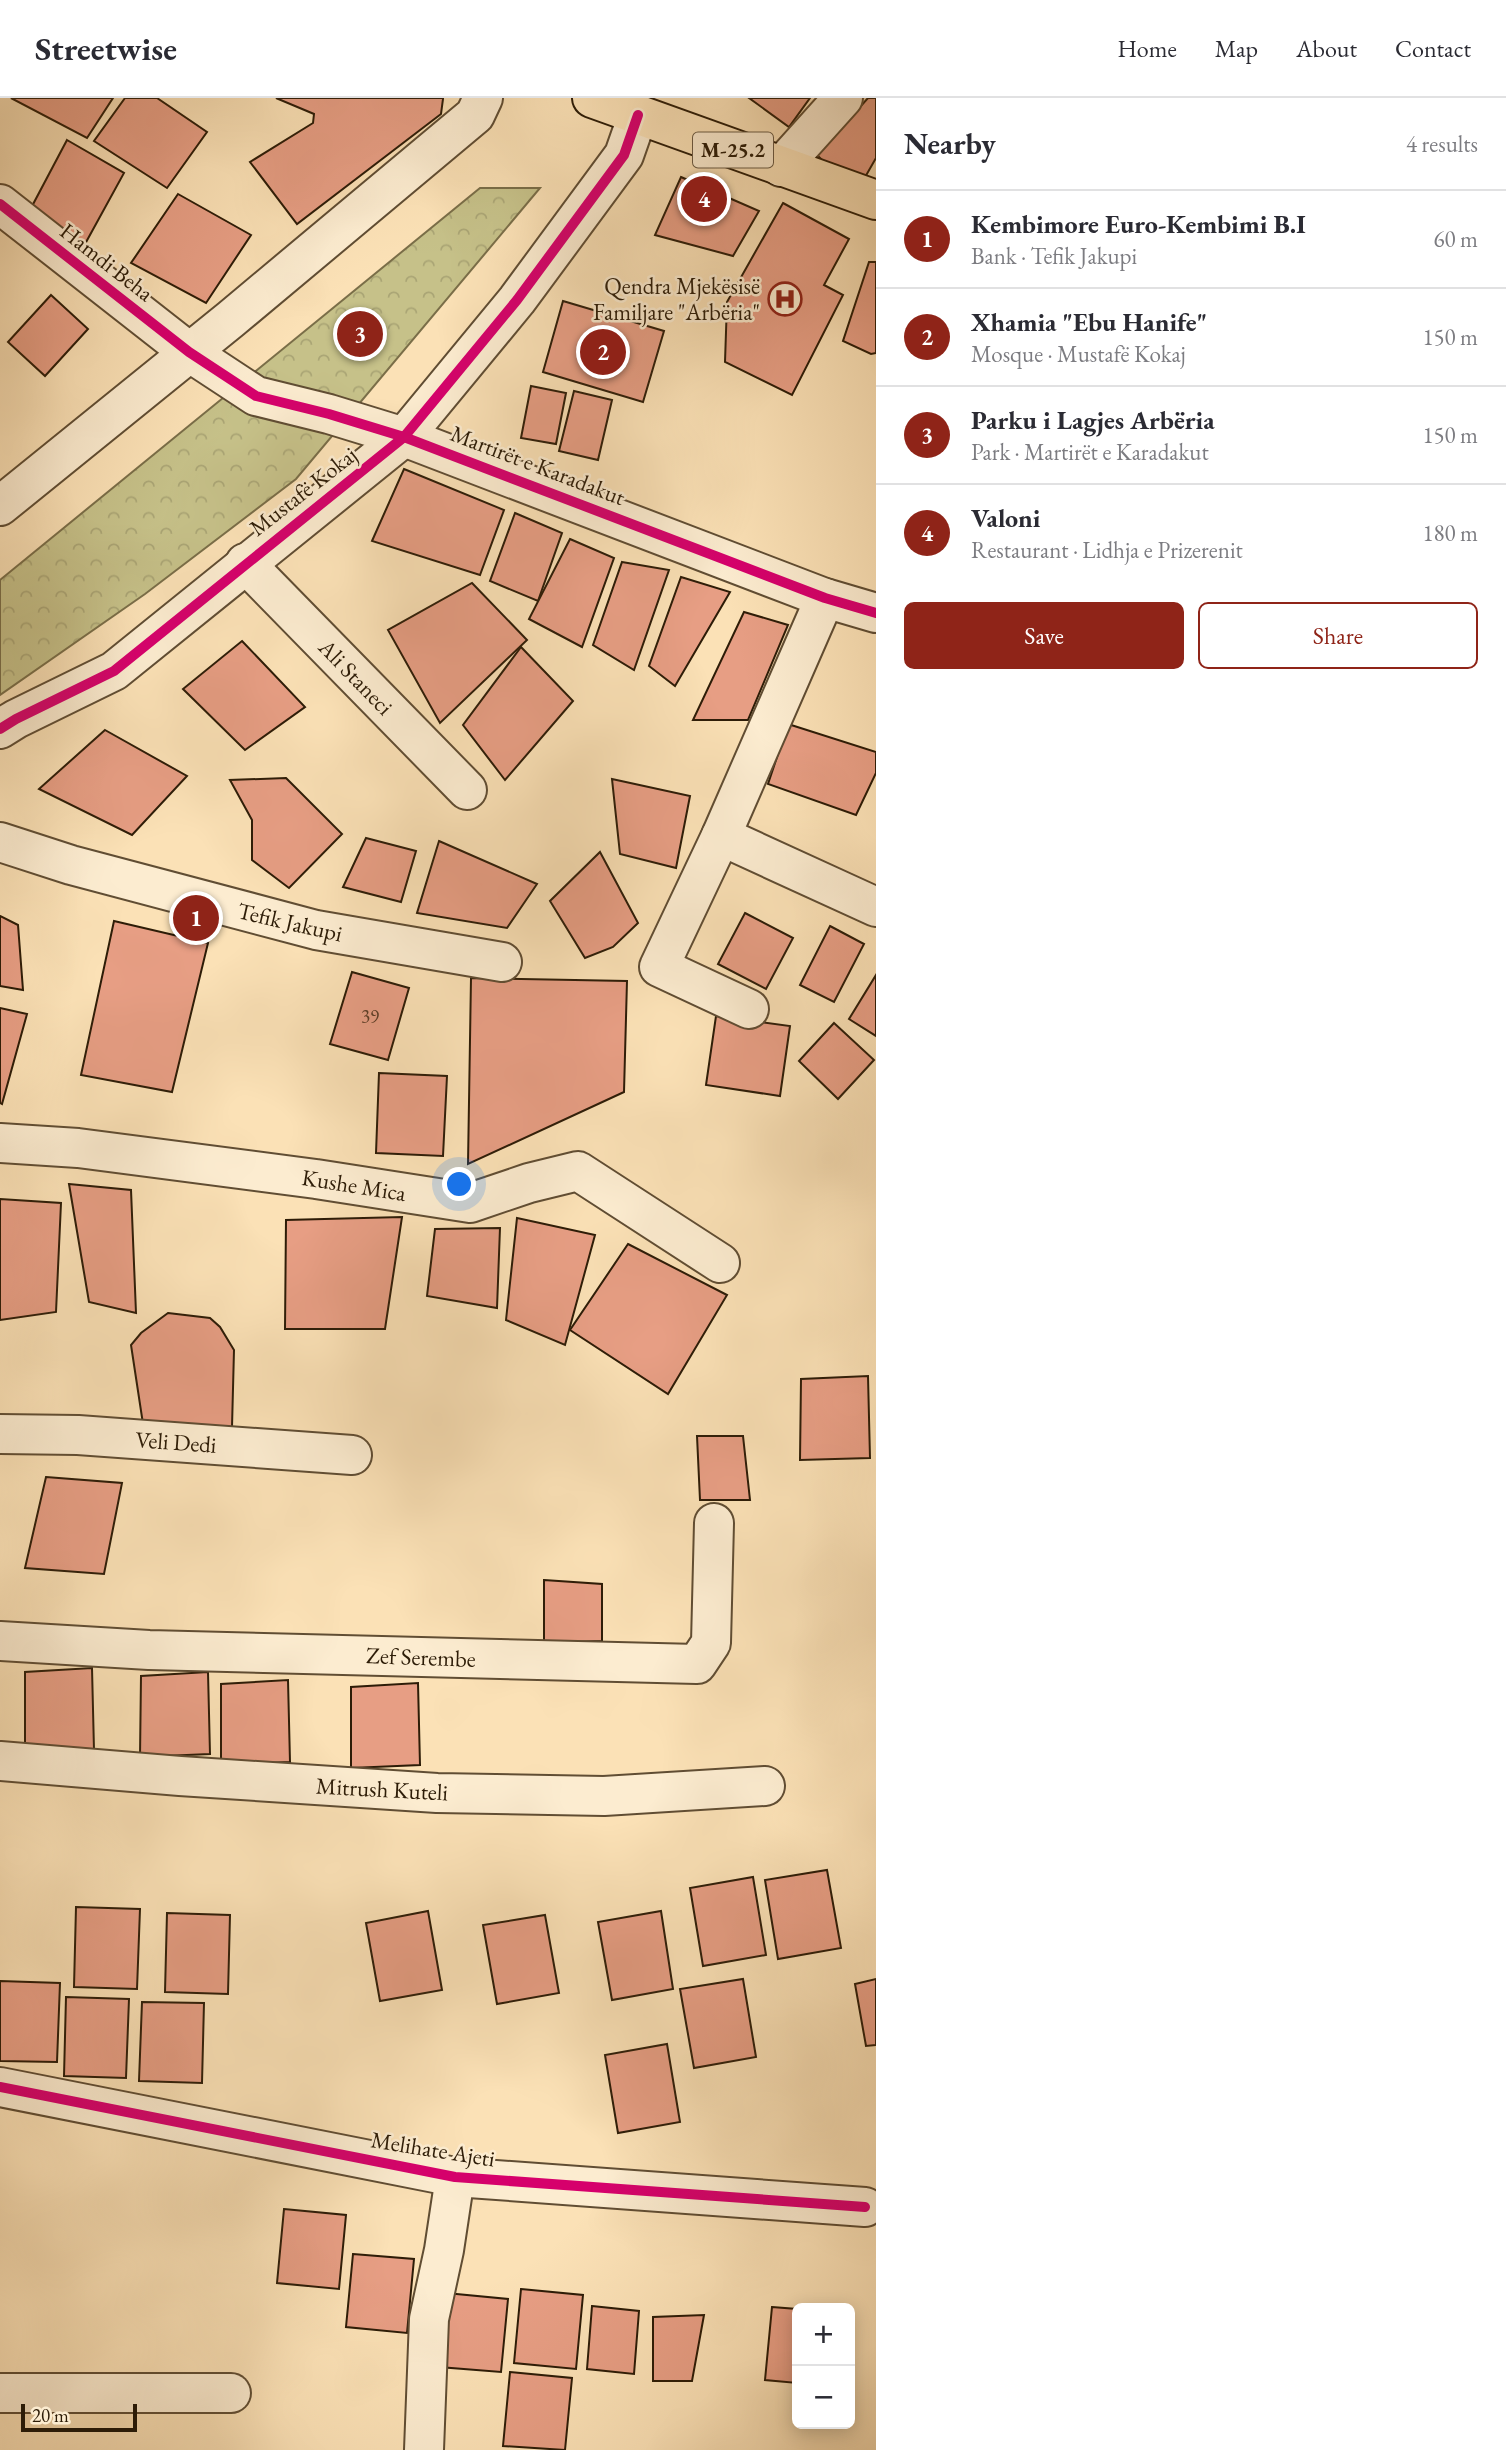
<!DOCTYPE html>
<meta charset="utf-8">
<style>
:root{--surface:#fff;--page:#f7f7f7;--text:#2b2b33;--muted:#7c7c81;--line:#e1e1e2;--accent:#8f2418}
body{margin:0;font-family:"EB Garamond",serif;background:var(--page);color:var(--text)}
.controls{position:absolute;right:21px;bottom:21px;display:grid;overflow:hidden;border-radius:10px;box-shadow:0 4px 18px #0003}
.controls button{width:63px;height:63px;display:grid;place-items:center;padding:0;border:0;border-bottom:2px solid var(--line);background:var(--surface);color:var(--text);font:35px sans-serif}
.scale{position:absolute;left:21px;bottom:18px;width:116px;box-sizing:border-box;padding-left:7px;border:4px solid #2d1c07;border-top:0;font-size:19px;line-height:24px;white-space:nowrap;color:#2d1c07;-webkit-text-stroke:5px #fcecd0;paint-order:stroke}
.you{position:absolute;left:460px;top:1087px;width:24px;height:24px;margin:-18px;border:5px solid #fff;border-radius:50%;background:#1a73e8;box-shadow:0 0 0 10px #1a73e833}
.badge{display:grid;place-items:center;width:46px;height:46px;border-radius:50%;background:var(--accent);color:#fff;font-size:23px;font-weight:700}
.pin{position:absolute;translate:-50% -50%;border:4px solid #fff;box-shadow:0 2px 7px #0006}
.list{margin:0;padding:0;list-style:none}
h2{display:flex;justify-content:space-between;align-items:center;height:91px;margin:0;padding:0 28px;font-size:30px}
h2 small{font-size:23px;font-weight:400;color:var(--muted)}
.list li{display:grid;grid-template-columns:46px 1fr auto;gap:21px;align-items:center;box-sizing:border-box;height:98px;padding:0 28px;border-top:2px solid var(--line)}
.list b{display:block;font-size:26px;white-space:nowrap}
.list p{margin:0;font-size:23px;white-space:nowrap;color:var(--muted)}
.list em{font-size:23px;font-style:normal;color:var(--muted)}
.actions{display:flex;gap:14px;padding:21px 28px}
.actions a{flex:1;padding:16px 0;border:2px solid var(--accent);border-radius:10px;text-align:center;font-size:24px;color:var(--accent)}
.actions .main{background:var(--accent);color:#fff}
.map{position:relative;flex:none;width:876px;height:2352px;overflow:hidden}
header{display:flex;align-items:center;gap:42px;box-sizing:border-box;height:98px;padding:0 35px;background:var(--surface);border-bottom:2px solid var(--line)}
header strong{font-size:33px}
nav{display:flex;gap:38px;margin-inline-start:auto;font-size:24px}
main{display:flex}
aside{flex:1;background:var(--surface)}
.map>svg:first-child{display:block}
</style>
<header>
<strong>Streetwise</strong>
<nav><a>Home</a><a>Map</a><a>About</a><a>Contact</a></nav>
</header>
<main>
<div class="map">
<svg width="876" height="2352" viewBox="0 0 876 2352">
<defs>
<pattern id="park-crowns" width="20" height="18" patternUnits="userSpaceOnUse" patternTransform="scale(1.75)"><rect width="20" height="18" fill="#c6c189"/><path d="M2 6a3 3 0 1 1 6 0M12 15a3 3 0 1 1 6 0" fill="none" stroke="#aaa575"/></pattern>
</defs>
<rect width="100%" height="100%" fill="#fbe1b6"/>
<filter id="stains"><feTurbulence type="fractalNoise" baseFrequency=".00286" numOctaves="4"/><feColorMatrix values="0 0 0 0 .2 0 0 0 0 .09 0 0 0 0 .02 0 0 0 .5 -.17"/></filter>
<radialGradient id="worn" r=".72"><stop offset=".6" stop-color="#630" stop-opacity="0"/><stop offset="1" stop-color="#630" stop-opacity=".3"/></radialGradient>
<!-- park -->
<path fill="url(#park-crowns)" stroke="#7a6e48" stroke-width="2" d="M480 90H540L296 381 145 496 0 597V482Z"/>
<!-- building -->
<g fill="#e79e84" stroke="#2d1c07" stroke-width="2">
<path d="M11 0H113L87 40Z"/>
<path d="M125 0H157L207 34 167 90 94 43Z"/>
<path d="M276 0H443V1L441 16 297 126 250 64 313 25 314 16Z"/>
<path d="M749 0H810L789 29Z"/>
<path d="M868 0H876V60L864 81 828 68 817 57Z"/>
<path d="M67 42 124 75 85 146 30 112Z"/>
<path d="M681 79 759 113 733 158 655 137Z"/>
<path d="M178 96 251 137 206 205 131 165Z"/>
<path d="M783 105 849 141 824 187 843 197 792 297 725 264 727 204Z"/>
<path d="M869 164H876V255L871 256 843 243Z"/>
<path d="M51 197 88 231 45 278 8 244Z"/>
<path d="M563 203 664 233 643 304 543 274Z"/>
<path d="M531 288 566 295 556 346 521 340Z"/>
<path d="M574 293 612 302 598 362 559 353Z"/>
<path d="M404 371 504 412 480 477 372 443Z"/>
<path d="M515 415 562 435 538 503 490 483Z"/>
<path d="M570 441 614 460 582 549 529 521Z"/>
<path d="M622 464 669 472 634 572 593 547Z"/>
<path d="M681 479 730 494 675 588 649 568Z"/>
<path d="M472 485 527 542 440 625 388 532Z"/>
<path d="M744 514 788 527 748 622H693Z"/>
<path d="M242 543 305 609 245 652 183 591Z"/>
<path d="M521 549 573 603 505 682 463 627Z"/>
<path d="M788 626 876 654V675L856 717 768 686Z"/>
<path d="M105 632 187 678 132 737 39 691Z"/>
<path d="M286 680 342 736 289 790 252 762V722L230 682Z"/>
<path d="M612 681 690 698 676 770 620 756Z"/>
<path d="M366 740 416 753 401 804 343 789Z"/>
<path d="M439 743 537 786 507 830 417 815Z"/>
<path d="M600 754 638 825 613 849 585 860 550 803Z"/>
<path d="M745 815 793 840 766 891 718 866Z"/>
<path d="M0 818 18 827 23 892 0 888Z"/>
<path d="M114 823 208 845 172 994 81 977Z"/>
<path d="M830 828 864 846 834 904 800 887Z"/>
<path d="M352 874 409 890 388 962 330 946Z"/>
<path d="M876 877V938L849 921Z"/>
<path d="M471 880 627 883 624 994 468 1066Z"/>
<path d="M0 910 27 916 2 1006 0 1005Z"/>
<path d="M716 918 790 928 780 998 706 987Z"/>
<path d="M834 925 874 962 838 1001 799 963Z"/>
<path d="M379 975 447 978 443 1058 376 1055Z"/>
<path d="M69 1086 131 1092 136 1215 89 1204Z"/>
<path d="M0 1101 61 1105 56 1214 0 1222Z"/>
<path d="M402 1119 385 1231H285L286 1122Z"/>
<path d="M517 1120 595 1137 565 1247 506 1222Z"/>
<path d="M500 1130 497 1210 427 1198 435 1131Z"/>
<path d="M628 1146 727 1197 668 1296 570 1232Z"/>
<path d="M168 1215 210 1220 220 1229 234 1252 232 1329 143 1326 131 1247 141 1235Z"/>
<path d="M868 1278 870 1360 800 1362 801 1281Z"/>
<path d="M697 1338H743L750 1402H700Z"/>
<path d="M46 1379 122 1385 104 1476 25 1470Z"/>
<path d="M544 1482 602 1486V1543L544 1545Z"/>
<path d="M92 1570 94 1652 25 1655V1574Z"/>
<path d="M208 1574 210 1656 140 1659 141 1578Z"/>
<path d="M288 1582 290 1664 221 1667V1586Z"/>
<path d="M418 1585 420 1667 351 1670V1589Z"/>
<path d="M827 1772 841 1850 778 1861 765 1782Z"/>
<path d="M753 1779 766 1857 703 1868 690 1790Z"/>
<path d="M76 1809 140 1811 137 1891 74 1889Z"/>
<path d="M428 1813 442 1892 380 1903 366 1825Z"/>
<path d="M661 1813 673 1891 612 1902 598 1824Z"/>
<path d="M167 1815 230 1817 228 1896 165 1894Z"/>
<path d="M545 1817 559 1895 497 1906 483 1827Z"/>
<path d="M743 1881 756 1959 694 1970 680 1891Z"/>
<path d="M876 1881V1947L866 1948 855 1886Z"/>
<path d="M0 1883 60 1885 57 1964 0 1963Z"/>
<path d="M66 1899 129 1901 126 1980 64 1978Z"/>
<path d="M142 1904 204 1905 202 1985 139 1983Z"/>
<path d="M667 1946 680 2024 618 2035 605 1957Z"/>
<path d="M284 2111 346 2117 339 2191 277 2185Z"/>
<path d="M353 2156 414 2161 407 2235 346 2229Z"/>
<path d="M521 2191 583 2197 576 2271 514 2265Z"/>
<path d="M446 2195 508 2201 501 2274 439 2269Z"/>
<path d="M592 2208 639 2213 634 2276 587 2271Z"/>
<path d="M772 2209 797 2211V2285L765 2282Z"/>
<path d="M704 2217 692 2283H653V2219Z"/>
<path d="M510 2274 572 2280 565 2352 503 2348Z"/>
</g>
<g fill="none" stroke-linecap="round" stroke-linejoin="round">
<defs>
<g id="minor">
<path d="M781 69 843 0"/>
<path d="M0 106 189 254 256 298 329 316 404 339 825 500 876 515"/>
<path d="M0 408 231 221 475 17 483 0"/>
<path d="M245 465 467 692"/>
<path d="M0 631 16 621 114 573 404 339 517 202 624 57 638 17"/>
<path d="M721 738 876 809"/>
<path d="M0 744 71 767 316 832 502 864"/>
<path d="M749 911 659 869 721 738 825 500"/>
<path d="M0 1045 78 1050 316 1081 470 1105 529 1085 578 1073 720 1165"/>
<path d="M0 1336 78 1337 352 1357"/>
<path d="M0 1543 149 1552 697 1566 711 1545 714 1425"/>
<path d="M0 1663 180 1678 437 1695 604 1698 765 1688"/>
<path d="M0 1989 455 2079 865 2109"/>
<path d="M0 2295H231"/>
<path d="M424 2352 429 2221 444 2152 455 2079"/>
</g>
<path id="major" d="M592 0 876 102"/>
</defs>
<!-- minor casing -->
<use href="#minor" stroke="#604d33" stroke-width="42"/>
<!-- major casing -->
<use href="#major" stroke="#2d1c07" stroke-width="42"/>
<!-- minor -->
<use href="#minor" stroke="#fcecd0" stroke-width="38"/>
<!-- major -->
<use href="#major" stroke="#fbe1b6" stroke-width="38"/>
<defs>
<g id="cycleway">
<path d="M0 106 189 254 256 298 329 316 404 339 825 500 876 515"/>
<path d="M0 631 16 621 114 573 404 339 517 202 624 57 638 17"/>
<path d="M0 1989 455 2079 865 2109"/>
</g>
</defs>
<!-- cycleway casing -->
<use href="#cycleway" stroke="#fcecd0" stroke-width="15"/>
<!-- cycleway -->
<use href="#cycleway" stroke="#d6006c" stroke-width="10"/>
</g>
<!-- icons -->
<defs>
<symbol id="hospital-ring" viewBox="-11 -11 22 22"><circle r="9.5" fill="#fcecd0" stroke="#8f2418" stroke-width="1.5"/><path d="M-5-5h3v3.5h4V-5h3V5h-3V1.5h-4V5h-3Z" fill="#8f2418"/></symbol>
</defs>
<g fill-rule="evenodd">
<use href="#hospital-ring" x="766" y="182" width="38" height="38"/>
</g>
<g text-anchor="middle" stroke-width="5" stroke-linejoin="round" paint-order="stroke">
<!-- number labels -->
<g font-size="19" fill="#5c3c26">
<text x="370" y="925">39</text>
</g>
<!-- shield labels -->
<rect fill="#fcecd0" stroke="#6b5a43" stroke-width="2" x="693" y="34.5" width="80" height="35" rx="5"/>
<g font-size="21" font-weight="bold" fill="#2d1c07">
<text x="733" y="59">M-25.2</text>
</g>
<!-- street labels -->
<g font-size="23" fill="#2d1c07" stroke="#fcecd0">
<text transform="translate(107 164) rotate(38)" y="8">Hamdi Beha</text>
<text transform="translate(538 367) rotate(21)" y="8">Martirët e Karadakut</text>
<text transform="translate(303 393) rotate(-38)" y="8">Mustafë Kokaj</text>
<text transform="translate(356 579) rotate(46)" y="8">Ali Staneci</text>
<text transform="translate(290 824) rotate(13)" y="8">Tefik Jakupi</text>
<text transform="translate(354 1087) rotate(9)" y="8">Kushe Mica</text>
<text transform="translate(176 1344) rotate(4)" y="8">Veli Dedi</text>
<text transform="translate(421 1559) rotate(2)" y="8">Zef Serembe</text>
<text transform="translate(382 1691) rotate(3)" y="8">Mitrush Kuteli</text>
<text transform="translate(433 2051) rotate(9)" y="8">Melihate Ajeti</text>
</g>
<!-- poi labels -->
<g font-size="23" fill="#2d1c07" stroke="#fcecd0" text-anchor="end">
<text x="760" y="196">Qendra Mjekësisë<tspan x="760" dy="26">Familjare "Arbëria"</tspan></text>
</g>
</g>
<rect width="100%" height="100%" filter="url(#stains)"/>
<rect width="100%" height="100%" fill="url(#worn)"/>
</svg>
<div class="controls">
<button>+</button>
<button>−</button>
</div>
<div class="scale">20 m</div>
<div class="you"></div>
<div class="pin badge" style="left:196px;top:820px">1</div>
<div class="pin badge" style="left:603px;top:254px">2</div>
<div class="pin badge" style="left:360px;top:236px">3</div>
<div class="pin badge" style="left:704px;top:101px">4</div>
</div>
<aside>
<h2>Nearby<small>4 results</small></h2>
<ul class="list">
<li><span class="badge">1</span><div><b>Kembimore Euro-Kembimi B.I</b><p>Bank · Tefik Jakupi</p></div><em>60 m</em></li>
<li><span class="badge">2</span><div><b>Xhamia &quot;Ebu Hanife&quot;</b><p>Mosque · Mustafë Kokaj</p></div><em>150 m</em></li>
<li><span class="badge">3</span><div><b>Parku i Lagjes Arbëria</b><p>Park · Martirët e Karadakut</p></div><em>150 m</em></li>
<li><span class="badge">4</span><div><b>Valoni</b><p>Restaurant · Lidhja e Prizerenit</p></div><em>180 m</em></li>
</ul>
<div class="actions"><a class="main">Save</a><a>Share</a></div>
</aside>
</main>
